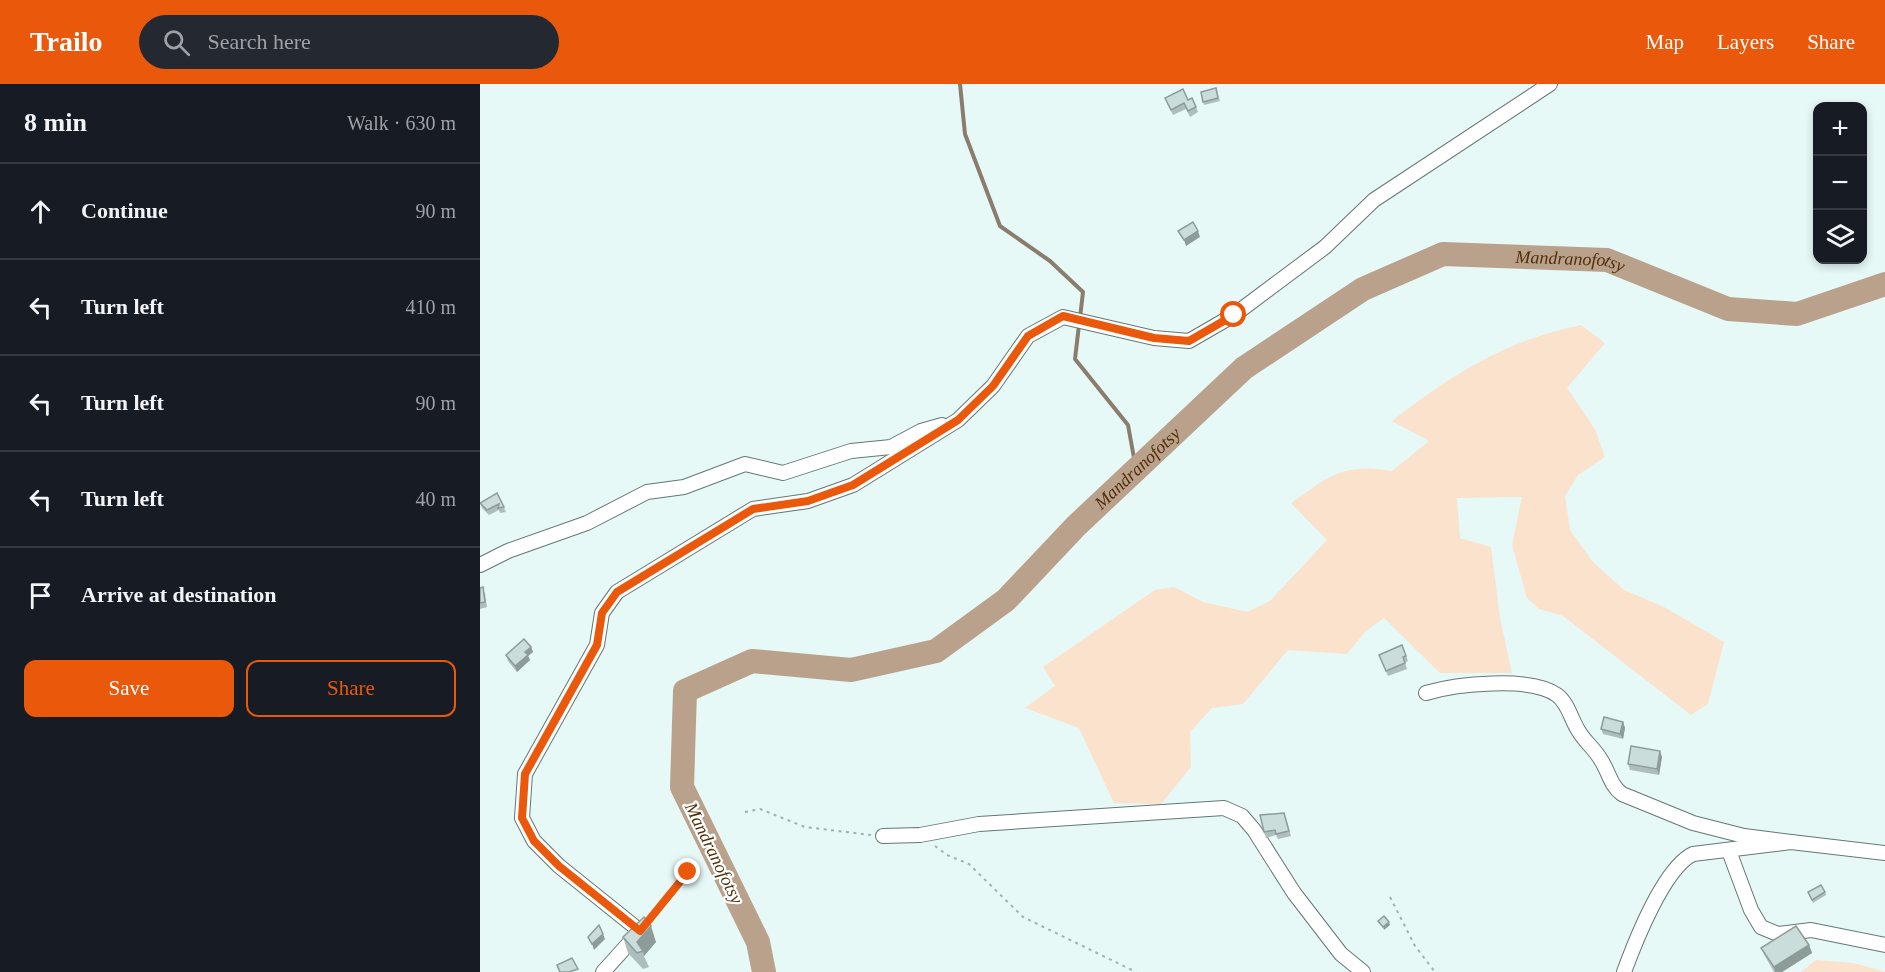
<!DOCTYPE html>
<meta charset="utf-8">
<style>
:root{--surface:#171b24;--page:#242831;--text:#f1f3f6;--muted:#9ea1a6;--line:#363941;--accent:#ea580c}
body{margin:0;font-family:Georgia,serif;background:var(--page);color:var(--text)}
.controls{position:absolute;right:18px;top:18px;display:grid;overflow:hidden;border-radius:12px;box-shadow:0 3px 9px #0003}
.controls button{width:54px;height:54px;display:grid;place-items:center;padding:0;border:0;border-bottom:2px solid var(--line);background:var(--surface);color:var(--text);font:30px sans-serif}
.stop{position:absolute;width:18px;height:18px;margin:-14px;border:4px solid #ea580c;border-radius:50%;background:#fff}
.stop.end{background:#ea580c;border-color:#fff;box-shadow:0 2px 6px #0008}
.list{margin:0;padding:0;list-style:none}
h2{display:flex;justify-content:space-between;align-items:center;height:78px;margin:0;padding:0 24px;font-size:26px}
h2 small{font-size:20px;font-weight:400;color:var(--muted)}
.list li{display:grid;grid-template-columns:39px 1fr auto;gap:18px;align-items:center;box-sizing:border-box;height:96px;padding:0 24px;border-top:2px solid var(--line)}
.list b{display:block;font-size:22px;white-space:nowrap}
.list em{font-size:20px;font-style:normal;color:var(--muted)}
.actions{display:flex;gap:12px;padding:18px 24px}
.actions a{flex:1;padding:14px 0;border:2px solid var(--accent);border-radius:12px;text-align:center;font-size:21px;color:var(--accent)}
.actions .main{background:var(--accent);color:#fff}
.icon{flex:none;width:33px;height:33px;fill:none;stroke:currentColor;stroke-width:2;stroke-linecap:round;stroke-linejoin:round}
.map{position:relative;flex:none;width:1405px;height:888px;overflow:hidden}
header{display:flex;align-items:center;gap:36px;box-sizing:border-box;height:84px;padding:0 30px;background:var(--accent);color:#fff}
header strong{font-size:28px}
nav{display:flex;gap:33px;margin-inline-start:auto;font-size:21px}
.search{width:420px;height:54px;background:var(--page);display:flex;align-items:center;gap:15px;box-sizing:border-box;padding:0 21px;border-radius:33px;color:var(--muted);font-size:22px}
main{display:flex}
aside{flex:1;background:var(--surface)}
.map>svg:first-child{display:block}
</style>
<header>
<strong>Trailo</strong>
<div class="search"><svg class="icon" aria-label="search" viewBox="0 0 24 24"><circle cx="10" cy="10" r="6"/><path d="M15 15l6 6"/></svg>Search here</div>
<nav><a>Map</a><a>Layers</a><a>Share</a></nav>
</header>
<main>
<aside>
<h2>8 min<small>Walk · 630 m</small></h2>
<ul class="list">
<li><svg class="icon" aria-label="ahead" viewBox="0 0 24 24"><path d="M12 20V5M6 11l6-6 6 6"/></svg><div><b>Continue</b></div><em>90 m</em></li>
<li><svg class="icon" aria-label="left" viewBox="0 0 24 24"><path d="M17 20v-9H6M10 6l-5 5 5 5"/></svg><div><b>Turn left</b></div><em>410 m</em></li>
<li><svg class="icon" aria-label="left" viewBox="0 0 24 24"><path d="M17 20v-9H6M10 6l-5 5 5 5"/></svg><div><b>Turn left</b></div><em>90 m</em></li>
<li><svg class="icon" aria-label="left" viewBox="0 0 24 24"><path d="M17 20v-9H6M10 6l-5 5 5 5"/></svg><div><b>Turn left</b></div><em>40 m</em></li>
<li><svg class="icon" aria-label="arrive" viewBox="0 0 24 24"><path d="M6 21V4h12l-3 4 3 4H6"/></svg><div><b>Arrive at destination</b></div></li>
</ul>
<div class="actions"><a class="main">Save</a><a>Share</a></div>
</aside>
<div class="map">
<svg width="1405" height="888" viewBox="0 0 1405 888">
<rect width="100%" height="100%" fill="#e6f9f7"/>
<!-- green -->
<g fill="#fae2cd">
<path d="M1101 241 1125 259 1087 304 1115 345 1125 373 1098 391 1085 412 1090 446 1112 477 1144 506 1184 523 1244 558 1228 620 1211 631 1083 532 1059 525 1047 514 1032 461 1042 413 977 414 980 454 1011 463 1020 534 1032 589H960L904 534 885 548 867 570 808 566 763 620 732 624 710 648 711 683 681 720 634 719 599 644 545 624 575 602 563 583 675 506 694 503 723 518 767 528 790 517 847 456 811 419C848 393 863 378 912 387L949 357 912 337C973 290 1024 257 1101 241Z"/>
<path d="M1336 876 1374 879 1405 888H1321Z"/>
</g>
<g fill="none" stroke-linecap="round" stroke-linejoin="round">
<!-- stream -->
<g stroke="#8b7d6e" stroke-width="4">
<path d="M480 0 485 50 520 142 570 177 603 208 600 234"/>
<path d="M599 241 595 275 648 341 656 385"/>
</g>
<!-- river -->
<path stroke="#b9a18c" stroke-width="24" id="s1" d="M284 888 278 858 202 703 205 607 272 577 371 586 456 567 526 516 596 442 764 284 883 205 963 170 1127 176 1248 225 1317 230 1405 200"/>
<defs>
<g id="minor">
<path d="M0 481 28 467 107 439 167 408 204 403 265 380 303 389 371 367 411 363 441 347 462 341"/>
<path d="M946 609C976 600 1050 592 1077 611 1088 619 1091 635 1098 646 1104 657 1115 665 1121 676 1129 688 1130 701 1142 710L1213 739 1264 752 1311 758"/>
<path d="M403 752 440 751 499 740 744 724 762 732 774 746 814 809 861 870 883 888"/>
<path d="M1249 767 1271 826 1281 843 1298 850 1331 846 1405 861"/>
<path d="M123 888 160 847 79 782 54 757 42 734 45 690 117 561 122 529 137 508 273 425 328 417 373 401 478 336 513 302 548 252 583 233 674 254 709 257 754 231 845 163 894 116 1070 0"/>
<path d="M1144 888C1155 858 1184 784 1213 770L1311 758 1405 769"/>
</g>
</defs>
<!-- minor casing -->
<use href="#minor" stroke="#657775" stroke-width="16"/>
<!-- path -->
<g stroke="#a2b0af" stroke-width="2" stroke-dasharray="3 4.5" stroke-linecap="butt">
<path d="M265 728 280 725 325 743 391 751"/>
<path d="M455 762 467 771 489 780 543 833 656 888"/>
<path d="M910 813 935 862 955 888"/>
<path d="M168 837 208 788"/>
</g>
<!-- minor -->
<use href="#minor" stroke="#fff" stroke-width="14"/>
</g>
<!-- wall -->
<g fill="#aebebc">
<path d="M736 4 740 17 724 21 721 8Z"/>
<path d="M685 14 708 16 716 23 718 28 710 33 706 25 693 31Z"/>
<path d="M17 409 26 428 20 429 19 426 9 431 2 424 0 419Z"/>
<path d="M0 504 5 509 7 523 0 525Z"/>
<path d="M922 561 928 577 925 579 927 585 908 592 899 571Z"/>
<path d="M51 563 53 568 48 572 50 576 37 588 28 577 26 571Z"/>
<path d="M1143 638 1145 644 1143 655 1123 650 1121 645Z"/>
<path d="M1182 673 1179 691 1150 686 1148 680Z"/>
<path d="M804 729 811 752 798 755 796 751 786 754 784 748Z"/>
<path d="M1328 808H1345L1346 811 1333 819Z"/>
<path d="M143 853 176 858 164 872 169 883 163 885 148 869Z"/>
<path d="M1329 861 1332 869 1302 888H1294L1285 872 1281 864Z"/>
</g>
<!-- shaded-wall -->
<g fill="#8d9b99">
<path d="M718 147 720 153 706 162 704 156Z"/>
<path d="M51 563 53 568 48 572 50 576 37 588 35 582 45 568Z"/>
<path d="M1143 638 1145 644 1143 655 1140 650Z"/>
<path d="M1180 667 1182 673 1179 691 1177 685Z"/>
<path d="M909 838 910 841 904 846 903 843Z"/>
<path d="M171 842 176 858 164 872 163 867 157 858Z"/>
<path d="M123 850 125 855 114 866 112 860Z"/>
<path d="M1329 861 1332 869 1302 888H1295L1294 883Z"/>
</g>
<!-- building -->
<g fill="#cadddb" stroke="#8d9b99" stroke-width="1.5">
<path d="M736 4 738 14 723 18 721 8Z"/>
<path d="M703 5 708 16 712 14 716 23 708 27 704 19 691 26 685 14Z"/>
<path d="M713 138 718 147 704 156 698 147Z"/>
<path d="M17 409 24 423 18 424 19 420 7 426 0 419Z"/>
<path d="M3 503 5 518 0 519V504Z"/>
<path d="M44 555 51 563 45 568 48 571 35 582 26 571Z"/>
<path d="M922 561 926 572 923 573 925 579 906 587 899 571Z"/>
<path d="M1124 633 1143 638 1140 650 1121 645Z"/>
<path d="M1151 662 1180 667 1177 685 1148 680Z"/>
<path d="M804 729 809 747 796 750 795 746 784 748 780 731Z"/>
<path d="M1341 801 1345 808 1332 816 1328 808Z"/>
<path d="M904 832 909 838 903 843 898 837Z"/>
<path d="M164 833 171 842 157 858 163 867 157 869 143 853Z"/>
<path d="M119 841 123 850 112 860 108 853Z"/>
<path d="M1316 842 1329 861 1294 883 1281 864Z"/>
<path d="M92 874 98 885 89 888H80L77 881Z"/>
</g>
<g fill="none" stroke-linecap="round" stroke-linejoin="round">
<!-- route -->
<path stroke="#ea580c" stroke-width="8" d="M208 788 160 847 79 782 54 757 42 734 45 690 117 561 122 529 137 508 273 425 328 417 373 401 478 336 513 302 548 252 583 232 674 254 709 257 754 231"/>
</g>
<g text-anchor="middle" stroke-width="4.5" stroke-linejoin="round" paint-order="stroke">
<!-- water labels -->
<g font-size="18" font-style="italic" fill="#522f09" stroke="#fff">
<text dy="6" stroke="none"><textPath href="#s1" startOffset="1336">Mandranofotsy</textPath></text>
<text dy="6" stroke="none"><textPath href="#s1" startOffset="832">Mandranofotsy</textPath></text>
<text transform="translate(234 769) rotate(64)" y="6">Mandranofotsy</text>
</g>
</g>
</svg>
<div class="controls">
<button>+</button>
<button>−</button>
<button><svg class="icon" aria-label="layers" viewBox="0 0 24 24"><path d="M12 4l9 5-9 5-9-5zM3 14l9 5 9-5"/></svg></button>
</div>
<div class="stop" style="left:754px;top:231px"></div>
<div class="stop end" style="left:208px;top:788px"></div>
</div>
</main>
